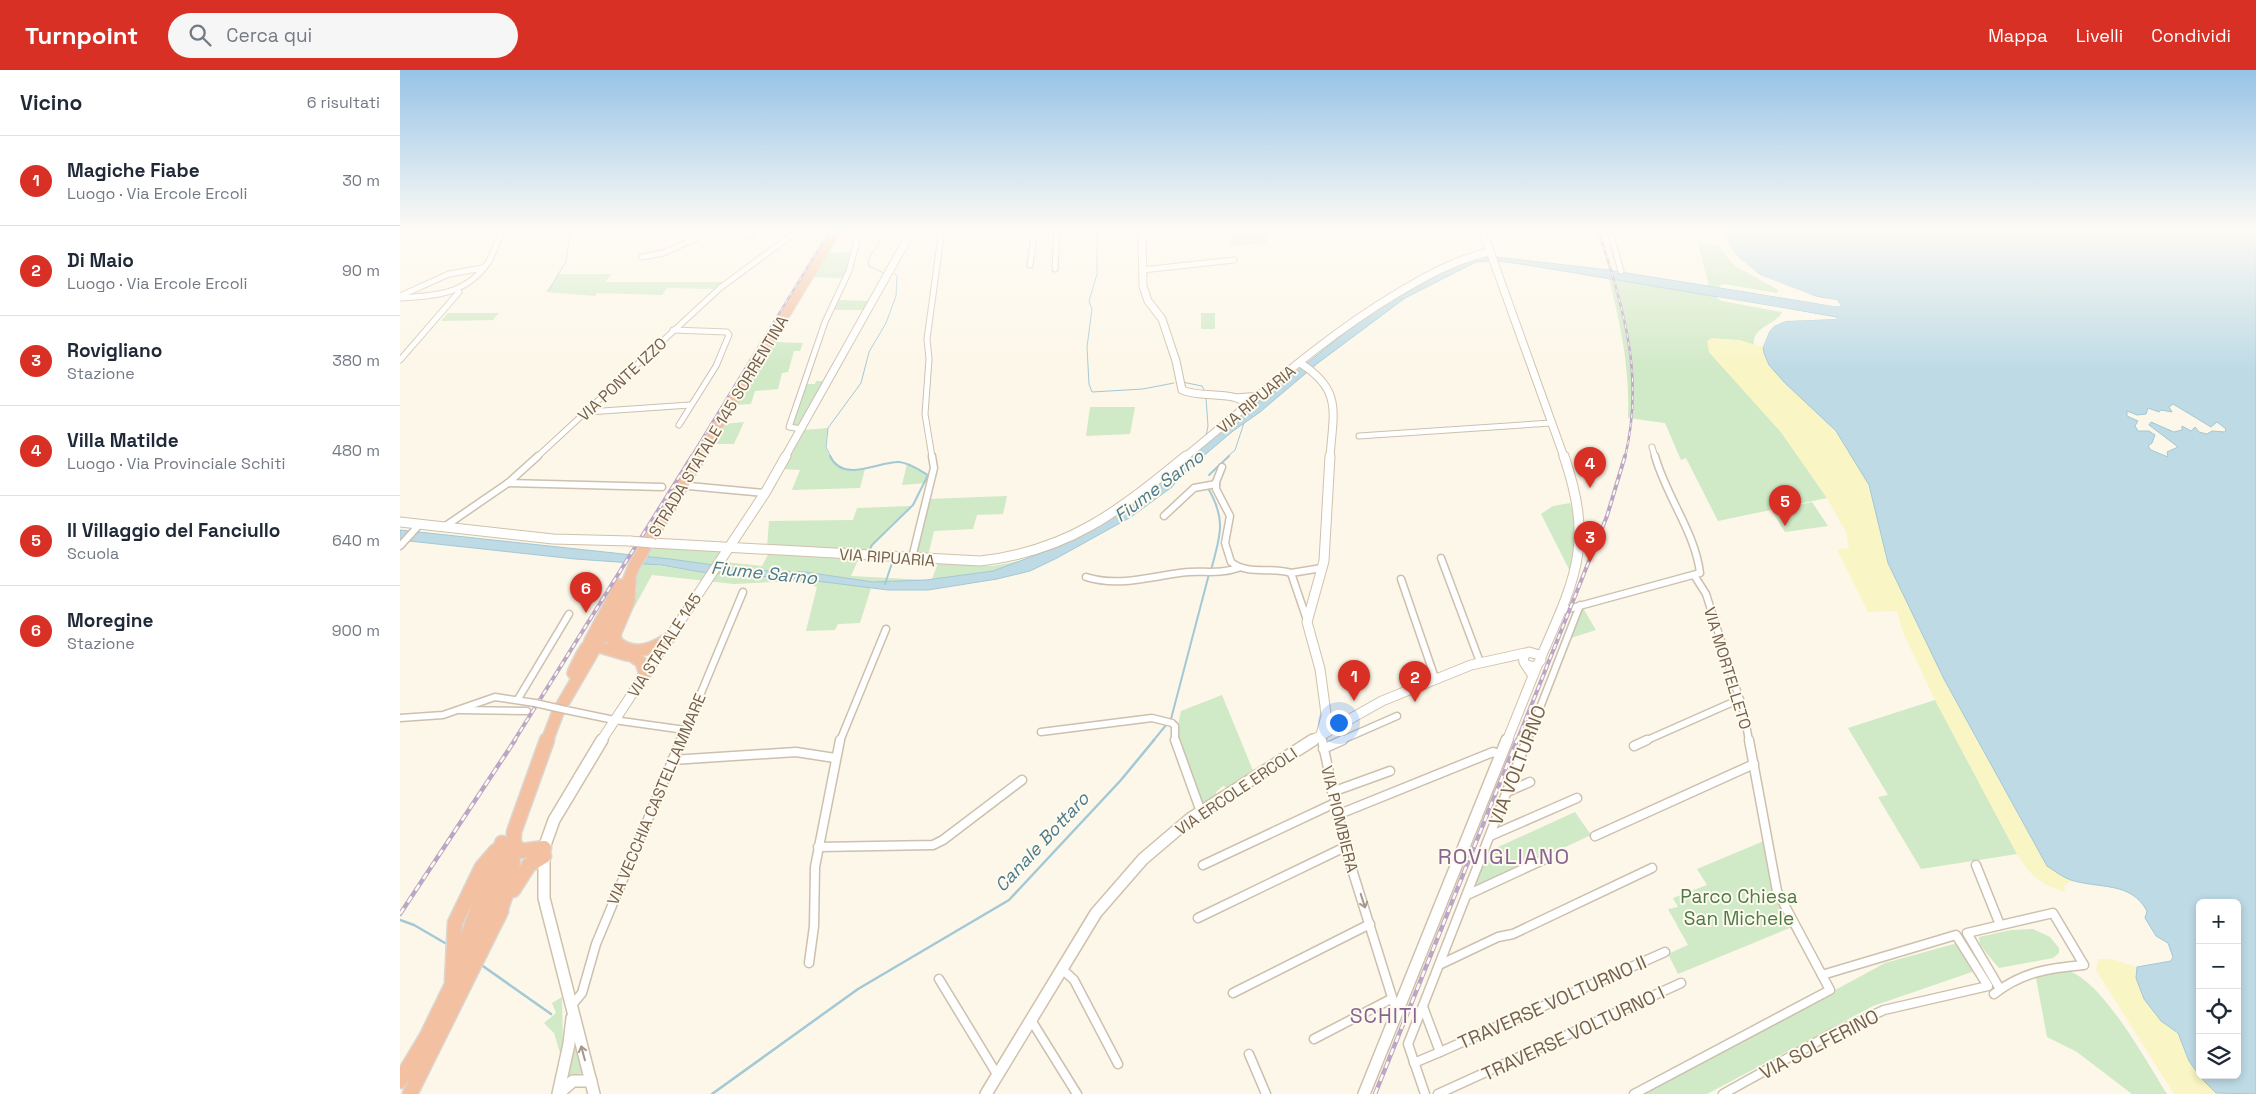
<!DOCTYPE html>
<html lang="it">
<meta charset="utf-8">
<style>
:root{--surface:#fff;--page:#f6f6f7;--text:#1f2937;--muted:#747a83;--line:#e0e1e3;--accent:#d93025}
body{margin:0;font-family:"Space Grotesk",sans-serif;background:var(--page);color:var(--text)}
.controls{position:absolute;right:15px;bottom:15px;display:grid;overflow:hidden;border-radius:8px;box-shadow:0 2px 8px #0003}
.controls button{width:45px;height:45px;display:grid;place-items:center;padding:0;border:0;border-bottom:1px solid var(--line);background:var(--surface);color:var(--text);font:25px sans-serif}
.you{position:absolute;left:938px;top:652px;width:18px;height:18px;margin:-12px;border:4px solid #fff;border-radius:50%;background:#1a73e8;box-shadow:0 0 0 8px #1a73e833}
.badge{display:grid;place-items:center;width:32px;height:32px;border-radius:50%;background:var(--accent);color:#fff;font-size:16px;font-weight:700}
.pin{position:absolute;translate:-50% -41px;filter:drop-shadow(0 1px 2px #0008)}
.pin::after{content:'';position:absolute;top:26px;width:18px;height:15px;background:inherit;clip-path:polygon(0 0,100% 0,50% 100%)}
.list{margin:0;padding:0;list-style:none}
h2{display:flex;justify-content:space-between;align-items:center;height:65px;margin:0;padding:0 20px;font-size:21px}
h2 small{font-size:16px;font-weight:400;color:var(--muted)}
.list li{display:grid;grid-template-columns:32px 1fr auto;gap:15px;align-items:center;box-sizing:border-box;height:90px;padding:0 20px;border-top:1px solid var(--line)}
.list b{display:block;font-size:19px;white-space:nowrap}
.list p{margin:0;font-size:16px;white-space:nowrap;color:var(--muted)}
.list em{font-size:16px;font-style:normal;color:var(--muted)}
.icon{flex:none;width:28px;height:28px;fill:none;stroke:currentColor;stroke-width:2;stroke-linecap:round;stroke-linejoin:round}
.map{position:relative;flex:none;width:1856px;height:1024px;overflow:hidden}
header{display:flex;align-items:center;gap:30px;box-sizing:border-box;height:70px;padding:0 25px;background:var(--accent);color:#fff}
header strong{font-size:24px}
nav{display:flex;gap:28px;margin-inline-start:auto;font-size:18px}
.search{width:350px;height:45px;background:var(--page);display:flex;align-items:center;gap:12px;box-sizing:border-box;padding:0 18px;border-radius:28px;color:var(--muted);font-size:19px}
main{display:flex}
aside{flex:1;background:var(--surface)}
.map>svg:first-child{display:block}
</style>
<header>
<strong>Turnpoint</strong>
<div class="search"><svg class="icon" aria-label="search" viewBox="0 0 24 24"><circle cx="10" cy="10" r="6"/><path d="M15 15l6 6"/></svg>Cerca qui</div>
<nav><a>Mappa</a><a>Livelli</a><a>Condividi</a></nav>
</header>
<main>
<aside>
<h2>Vicino<small>6 risultati</small></h2>
<ul class="list">
<li><span class="badge">1</span><div><b>Magiche Fiabe</b><p>Luogo · Via Ercole Ercoli</p></div><em>30 m</em></li>
<li><span class="badge">2</span><div><b>Di Maio</b><p>Luogo · Via Ercole Ercoli</p></div><em>90 m</em></li>
<li><span class="badge">3</span><div><b>Rovigliano</b><p>Stazione</p></div><em>380 m</em></li>
<li><span class="badge">4</span><div><b>Villa Matilde</b><p>Luogo · Via Provinciale Schiti</p></div><em>480 m</em></li>
<li><span class="badge">5</span><div><b>Il Villaggio del Fanciullo</b><p>Scuola</p></div><em>640 m</em></li>
<li><span class="badge">6</span><div><b>Moregine</b><p>Stazione</p></div><em>900 m</em></li>
</ul>
</aside>
<div class="map">
<svg width="1856" height="1024" viewBox="0 0 1856 1024">
<rect width="100%" height="100%" fill="#fcf7e8"/>
<!-- green -->
<g fill="#d0e9c6">
<path d="M328 159H363L355 170 321 168Z"/>
<path d="M843 159H865L868 173 831 176 828 160Z"/>
<path d="M1298 174 1317 175 1335 196 1378 220 1377 223 1323 214 1319 217 1309 216Z"/>
<path d="M450 182 444 208 412 207 426 183Z"/>
<path d="M159 204H212L205 212H324L314 219 267 218 262 225 197 223 195 226 146 222Z"/>
<path d="M1209 209 1317 227 1322 231 1382 242C1376 255 1351 257 1354 275L1339 270 1309 282 1381 362 1427 428 1318 451 1286 388 1281 390 1265 353 1228 348C1230 300 1221 256 1209 209Z"/>
<path d="M437 230 470 231 465 240H433Z"/>
<path d="M48 243H99L93 250 41 251Z"/>
<rect x="801" y="243" width="14" height="16"/>
<path d="M373 272 403 273 400 281H394L388 302 382 303 378 319 355 321 351 334 335 335Z"/>
<path d="M416 311H425L402 354 398 356 392 355 405 314H415Z"/>
<path d="M690 337H735L730 364 686 366Z"/>
<path d="M344 352 334 374H312L324 354Z"/>
<path d="M428 358C427 364 425 372 426 378 431 395 449 403 465 399L460 418 392 420 400 400 381 399 404 360Z"/>
<path d="M507 394 528 405 526 413 502 415Z"/>
<path d="M607 426 603 444 577 445 573 459 534 461 528 486 517 485 528 429Z"/>
<path d="M1412 432 1428 456 1385 462 1372 441Z"/>
<path d="M1170 433C1178 457 1175 479 1171 503L1141 444 1153 436Z"/>
<path d="M511 436 472 475 468 482 367 477 369 451 453 450 457 438Z"/>
<path d="M250 475 320 482 322 484 316 495 244 486Z"/>
<path d="M370 481 459 488 451 506 526 510 473 512 405 502 351 500 323 495 325 492 362 496Z"/>
<path d="M630 489 593 501 532 509 538 493 593 496Z"/>
<path d="M242 493 301 502 401 509 471 518 460 553 438 554 435 560 406 561 417 517 395 511 334 514 252 505 231 543 237 519 235 506Z"/>
<path d="M1183 538 1196 560 1168 569 1180 540Z"/>
<path d="M822 625 854 703 830 719 823 716 816 722V729L803 736C790 704 771 677 781 641Z"/>
<path d="M1535 630 1617 784 1521 799 1478 727 1488 725 1448 658Z"/>
<path d="M1175 742 1191 765 1070 822 1085 783Z"/>
<path d="M1364 771 1392 857 1278 904 1268 884 1288 875 1268 839 1278 837 1273 828 1307 815 1297 799Z"/>
<path d="M1633 859 1650 867 1659 878V883L1653 888 1599 898 1587 884 1580 874 1579 867 1611 860Z"/>
<path d="M1554 874 1560 877 1573 899 1572 902 1473 936 1307 1024H1244L1485 893Z"/>
<path d="M1665 900C1701 907 1747 993 1767 1024H1732L1677 982 1647 967 1636 908 1640 903Z"/>
<path d="M162 927 163 978 161 986 154 963 144 953 156 943 152 933Z"/>
<path d="M173 967 182 1003 172 1006 164 1013Z"/>
</g>
<!-- sand -->
<g fill="#faf5c4">
<path d="M1312 268 1339 270 1363 277 1369 295 1439 366 1465 408 1472 426 1488 493 1660 805 1672 810 1664 816 1665 822C1639 814 1631 806 1617 784L1535 630 1502 560 1497 541 1468 542 1437 480 1449 478 1446 462 1427 428 1381 362 1309 282 1307 271Z"/>
<path d="M1698 889H1712L1737 897 1736 908 1761 951 1778 963 1789 991 1801 1008 1817 1024H1774L1696 900Z"/>
</g>
<!-- water -->
<path fill="#bddae5" stroke="#a3c8d6" fill-rule="evenodd" d="M1319 159H1856V1024L1816 1023 1801 1008 1789 991 1778 963 1761 951 1744 929 1736 908 1737 897 1771 891 1773 887 1768 873 1756 866 1745 848 1747 841C1731 811 1699 819 1671 810 1662 807 1655 801 1647 796L1544 609 1488 493 1469 415 1436 361 1384 312 1369 295 1364 283 1363 277 1369 262 1374 256 1386 251 1435 249 1437 247 1127 195 1097 191 1076 192 1005 228 918 293 860 342 833 361 781 405 772 417 731 447 657 488 630 501 597 509 528 520H488L401 509 301 502 261 495 175 489 0 470V460L270 489 351 500 405 502 473 512 526 510 593 501 663 475 713 448 966 246 1055 194 1086 186 1105 188 1208 200 1433 236 1441 235 1437 230C1394 224 1336 203 1319 159ZM1773 334 1811 357 1817 352 1826 359 1825 362 1812 361 1807 364 1799 362 1795 357 1791 361 1782 356V360L1774 362 1751 352 1749 355 1778 377 1767 382 1768 387 1751 380 1748 376 1752 373 1755 365 1749 361H1738L1735 356 1738 351 1727 346V341L1737 345 1746 344 1748 338 1759 342 1761 340 1772 342 1769 337ZM1800 833H1837V1005H1800Z"/>
<!-- pier -->
<g fill="#fcf7e8">
<path d="M1316 159H1319L1336 185 1360 205 1417 227 1437 230 1441 236H1433L1319 217 1321 215 1437 234 1416 229 1359 208 1334 186Z"/>
<path d="M1317 227 1383 238 1437 248 1435 249 1386 251 1374 256 1369 262 1363 277H1361L1366 261 1373 254 1385 249 1420 247 1320 230Z"/>
</g>
<g fill="none" stroke-linecap="round" stroke-linejoin="round">
<!-- stream-far2 -->
<g stroke="#a3c8d6" stroke-width="1">
<path d="M697 159V204L689 231 692 239 687 277 689 314 692 322 743 319 774 313"/>
<path d="M484 203 469 196 468 190 487 159"/>
<path d="M149 220 166 191 171 159"/>
<path d="M782 312 802 316 805 322"/>
<path d="M806 328 808 356 806 366"/>
<path d="M431 387 426 377 428 358 461 313 469 282 486 253 496 226 497 206 494 203"/>
<path d="M827 387 835 380 844 353"/>
</g>
<!-- stream-far1 -->
<g stroke="#a3c8d6" stroke-width="2">
<path d="M430 386C443 414 479 391 499 392 510 393 519 400 528 405L513 435 472 475 469 481"/>
<path d="M809 405 829 386"/>
<path d="M808 418C827 451 820 466 811 500"/>
<path d="M485 514 493 490"/>
<path d="M753 671 771 649 809 504"/>
</g>
<!-- stream -->
<g stroke="#a3c8d6" stroke-width="2.5">
<path d="M0 850 14 855 45 873"/>
<path d="M80 894 151 944"/>
<path d="M312 1024 458 919 609 830 721 710 754 670"/>
</g>
<defs>
<g id="street-far2">
<path d="M1209 159 1221 201"/>
<path d="M542 160 574 159"/>
<path d="M242 187 263 183 317 159"/>
<path d="M630 195 635 160"/>
<path d="M655 199 657 160"/>
<path d="M742 200 834 190"/>
<path d="M0 226 49 204 83 198"/>
<path d="M0 228C36 226 68 224 89 191 95 181 97 169 104 159"/>
<path d="M273 260 327 262 329 265 316 296 279 355"/>
<path d="M0 290 59 222"/>
<path d="M835 327 861 325"/>
<path d="M188 342 290 335"/>
<path d="M402 359 389 357 425 252 449 201 460 159"/>
<path d="M959 366 1151 353"/>
<path d="M1252 377 1255 387"/>
<path d="M137 387 320 218 400 159"/>
<path d="M532 387 525 344 529 289 527 269 542 159"/>
</g>
<g id="street-far1">
<path d="M822 397 816 412V419L830 446 825 473 831 492C849 506 871 496 891 503L907 550"/>
<path d="M108 413 262 417"/>
<path d="M289 416 365 423"/>
<path d="M764 446 794 418 816 414"/>
<path d="M44 457 108 413 138 386"/>
<path d="M0 476 20 454"/>
<path d="M512 488 534 398 532 386"/>
<path d="M1041 488 1080 592"/>
<path d="M891 503 922 498"/>
<path d="M1294 505 1306 524 1344 643 1349 671"/>
<path d="M686 507C721 518 754 505 789 502 806 501 821 504 838 498"/>
<path d="M1001 509 1035 608"/>
<path d="M1161 541 1300 503C1295 462 1266 426 1255 386"/>
<path d="M118 629 169 544"/>
<path d="M60 640 127 641"/>
<path d="M166 640 214 650 285 660"/>
<path d="M0 648 43 645 95 627 135 633"/>
<path d="M641 662 752 648 772 653 775 656V671"/>
<path d="M921 665 922 671"/>
<path d="M281 671 343 522"/>
<path d="M440 671 486 559"/>
<path d="M940 671 997 646"/>
<path d="M1127 671 1180 535"/>
<path d="M1245 671 1340 629"/>
</g>
<g id="street">
<path d="M775 670 801 742"/>
<path d="M922 670 945 777 997 943"/>
<path d="M1234 676 1247 670"/>
<path d="M923 679 943 670"/>
<path d="M272 690 396 682 435 688"/>
<path d="M932 722 990 701"/>
<path d="M1107 722 1130 712"/>
<path d="M937 745 1093 682 1101 685"/>
<path d="M1090 766 1177 728"/>
<path d="M1195 766 1354 694"/>
<path d="M418 777 533 775 543 770 622 710"/>
<path d="M803 795 935 733"/>
<path d="M1576 795 1600 855"/>
<path d="M1067 825 1145 789"/>
<path d="M798 848 945 777"/>
<path d="M409 893 414 856 415 797 440 670"/>
<path d="M1039 895 1098 867 1113 864 1252 798"/>
<path d="M662 899 674 910 718 994"/>
<path d="M539 909 598 1006"/>
<path d="M833 923 970 854"/>
<path d="M1594 924C1622 902 1649 898 1684 895L1653 843 1567 863 1600 919"/>
<path d="M172 935 182 923 196 874 281 670"/>
<path d="M1023 937 1040 982 1265 882"/>
<path d="M631 950 677 1024"/>
<path d="M914 969 991 929"/>
<path d="M849 984 866 1024"/>
<path d="M1014 993 1040 982"/>
<path d="M1025 1024 1008 974 1127 670"/>
<path d="M1038 1024 1281 913"/>
<path d="M1234 1024 1430 920 1377 821 1349 670"/>
<path d="M1323 1024 1431 964 1484 940 1588 916 1556 865 1422 905"/>
</g>
<g id="secondary-far2">
<path d="M742 159 743 216 748 231 762 249 776 291 782 320C801 329 838 319 849 337"/>
<path d="M1082 159 1164 387"/>
<path d="M900 293C943 320 933 343 930 387"/>
<path d="M385 387 513 159"/>
<path d="M785 387C854 331 919 270 996 224 1026 206 1056 189 1090 182"/>
</g>
<g id="secondary-far1">
<path d="M0 452 153 469 230 471"/>
<path d="M252 473 580 491C669 481 719 441 786 386"/>
<path d="M1141 587C1176 507 1194 474 1164 386"/>
<path d="M1127 595 1135 597 1141 590 1139 585 1129 582 1123 586 1124 592 1133 606"/>
<path d="M921 665 926 646 925 636 920 599 907 552 924 491 930 386"/>
<path d="M201 671 365 423 386 386"/>
<path d="M911 671 982 631 1071 595 1125 583"/>
<path d="M1107 671 1137 596"/>
</g>
<g id="secondary">
<path d="M159 1023 173 1011H191"/>
<path d="M158 1024 169 974 172 948"/>
<path d="M194 1024 144 828V778L154 750 202 670"/>
<path d="M586 1024 696 843 743 789 790 749 913 670"/>
<path d="M964 1024 1107 670"/>
</g>
<path id="highway-far2" d="M299 387 437 159"/>
<g id="highway-far1">
<path d="M220 515 190 571 200 577 227 585"/>
<path d="M203 563 218 537 234 496 300 386"/>
<path d="M216 571 215 564 229 531 230 511"/>
<path d="M232 586 241 592 245 604"/>
<path d="M173 603C181 586 186 569 207 566 213 569 218 574 224 577 239 585 256 577 269 568"/>
<path d="M147 671 158 642 194 580"/>
</g>
<g id="highway">
<path d="M112 774 122 781 144 778"/>
<path d="M113 820 129 795 144 786"/>
<path d="M98 847 112 806 114 762 147 670"/>
<path d="M62 882 100 778"/>
<path d="M52 911 55 853 82 797 96 781"/>
<path d="M0 1011 27 966 88 841 101 803 102 773"/>
<path d="M10 1024 101 841"/>
</g>
</defs>
<!-- street-far2 casing -->
<use href="#street-far2" stroke="#cdc0ae" stroke-width="7"/>
<!-- street-far1 casing -->
<use href="#street-far1" stroke="#cdc0ae" stroke-width="9"/>
<!-- street casing -->
<use href="#street" stroke="#cdc0ae" stroke-width="11"/>
<!-- secondary-far2 casing -->
<use href="#secondary-far2" stroke="#d0c1ac" stroke-width="9"/>
<!-- secondary-far1 casing -->
<use href="#secondary-far1" stroke="#d0c1ac" stroke-width="11"/>
<!-- secondary casing -->
<use href="#secondary" stroke="#d0c1ac" stroke-width="14"/>
<!-- highway-far2 casing -->
<use href="#highway-far2" stroke="#dbd6d1" stroke-width="11"/>
<!-- highway-far1 casing -->
<use href="#highway-far1" stroke="#dbd6d1" stroke-width="14"/>
<!-- highway casing -->
<use href="#highway" stroke="#dbd6d1" stroke-width="17"/>
<!-- street-far2 -->
<use href="#street-far2" stroke="#fff" stroke-width="5"/>
<!-- street-far1 -->
<use href="#street-far1" stroke="#fff" stroke-width="6"/>
<!-- street -->
<use href="#street" stroke="#fff" stroke-width="8"/>
<!-- secondary-far2 -->
<use href="#secondary-far2" stroke="#fff" stroke-width="7"/>
<!-- secondary-far1 -->
<use href="#secondary-far1" stroke="#fff" stroke-width="9"/>
<!-- secondary -->
<use href="#secondary" stroke="#fff" stroke-width="11"/>
<!-- highway-far2 -->
<use href="#highway-far2" stroke="#f3c1a1" stroke-width="9"/>
<!-- highway-far1 -->
<use href="#highway-far1" stroke="#f3c1a1" stroke-width="11"/>
<!-- highway -->
<use href="#highway" stroke="#f3c1a1" stroke-width="14"/>
<defs>
<g id="rail-far2">
<path d="M1198 159C1223 238 1245 304 1225 387"/>
<path d="M291 387 431 159"/>
</g>
<g id="rail-far1">
<path d="M114 671 292 386"/>
<path d="M1117 671 1207 446 1225 386"/>
</g>
<g id="rail">
<path d="M0 844 115 670"/>
<path d="M975 1024 1117 670"/>
</g>
</defs>
<!-- rail-far2 casing -->
<use href="#rail-far2" stroke="#bba6c6" stroke-width="2.5"/>
<!-- rail-far1 casing -->
<use href="#rail-far1" stroke="#bba6c6" stroke-width="4"/>
<!-- rail casing -->
<use href="#rail" stroke="#bba6c6" stroke-width="4.5"/>
<!-- rail-far2 -->
<use href="#rail-far2" stroke="#fefaee" stroke-width="1" stroke-dasharray="4.5" stroke-linecap="butt"/>
<!-- rail-far1 -->
<use href="#rail-far1" stroke="#fefaee" stroke-width="2" stroke-dasharray="5.5" stroke-linecap="butt"/>
<!-- rail -->
<use href="#rail" stroke="#fefaee" stroke-width="2.5" stroke-dasharray="7" stroke-linecap="butt"/>
<defs>
<path id="street-bridge" d="M135 633 166 640"/>
<path id="secondary-bridge" d="M230 471 252 473"/>
</defs>
<!-- street-bridge casing -->
<use href="#street-bridge" stroke="#cdc0ae" stroke-width="9" stroke-linecap="butt"/>
<!-- secondary-bridge casing -->
<use href="#secondary-bridge" stroke="#d0c1ac" stroke-width="11" stroke-linecap="butt"/>
<!-- street-bridge -->
<use href="#street-bridge" stroke="#fff" stroke-width="6"/>
<!-- secondary-bridge -->
<use href="#secondary-bridge" stroke="#fff" stroke-width="9"/>
</g>
<!-- one-way arrows -->
<defs><path id="oneway-shaft" d="M-6 0H5M1.5-3L5.5 0L1.5 3" fill="none" stroke-width="1.6" stroke-linecap="round" stroke-linejoin="round" transform="scale(1.25)"/></defs>
<g stroke="#a5988b">
<use href="#oneway-shaft" transform="translate(963 831) rotate(72)"/>
<use href="#oneway-shaft" transform="translate(183 983) rotate(-105)"/>
</g>
<!-- sky -->
<linearGradient id="sky" x2="0" y2="1"><stop stop-color="#97c3e7"/><stop offset="0.53" stop-color="#fefbf5"/><stop offset="1" stop-color="#fefbf5" stop-opacity="0"/></linearGradient>
<rect width="1856" height="302" fill="url(#sky)"/>
<g text-anchor="middle" stroke-width="4" stroke-linejoin="round" paint-order="stroke">
<!-- street labels -->
<g font-size="16" fill="#75604d" stroke="#fefaee">
<text transform="translate(222 309) rotate(-43)" y="6">VIA PONTE IZZO</text>
<text transform="translate(856 329) rotate(-40)" y="6">VIA RIPUARIA</text>
<text transform="translate(318 356) rotate(-59)" y="6">STRADA STATALE 145 SORRENTINA</text>
<text transform="translate(487 487) rotate(4)" y="6">VIA RIPUARIA</text>
<text transform="translate(264 575) rotate(-57)" y="6">VIA STATALE 145</text>
<text transform="translate(1328 598) rotate(73)" y="6">VIA MORTELLETO</text>
<text transform="translate(836 721) rotate(-34)" y="6">VIA ERCOLE ERCOLI</text>
<text transform="translate(256 729) rotate(-67)" y="6">VIA VECCHIA CASTELLAMMARE</text>
<text transform="translate(940 749) rotate(76)" y="6">VIA PIOMBIERA</text>
</g>
<!-- water labels -->
<g font-size="18" font-style="italic" fill="#4a7a8e" stroke="#fefaee">
<text transform="translate(759 416) rotate(-37)" y="6">Fiume Sarno</text>
<text transform="translate(364 503) rotate(6)" y="6">Fiume Sarno</text>
<text transform="translate(642 772) rotate(-47)" y="6">Canale Bottaro</text>
</g>
<!-- near-street labels -->
<g font-size="19" fill="#75604d" stroke="#fefaee">
<text transform="translate(1117 695) rotate(-69)" y="7">VIA VOLTURNO</text>
<text transform="translate(1152 932) rotate(-24)" y="7">TRAVERSE VOLTURNO II</text>
<text transform="translate(1173 963) rotate(-25)" y="7">TRAVERSE VOLTURNO I</text>
<text transform="translate(1419 974) rotate(-27)" y="7">VIA SOLFERINO</text>
</g>
<!-- near-park labels -->
<g font-size="19" fill="#4d7a45" stroke="#fefaee">
<text x="1339" y="833">Parco Chiesa<tspan x="1339" dy="22">San Michele</tspan></text>
</g>
<!-- near-neighbourhood labels -->
<g font-size="21" letter-spacing="1" fill="#886591" stroke="#fefaee">
<text x="984" y="953">SCHITI</text>
</g>
<!-- near-quarter labels -->
<g font-size="22" letter-spacing="1" fill="#886591" stroke="#fefaee">
<text x="1104" y="794">ROVIGLIANO</text>
</g>
</g>
</svg>
<div class="controls">
<button>+</button>
<button>−</button>
<button><svg class="icon" aria-label="locate" viewBox="0 0 24 24"><circle cx="12" cy="12" r="6"/><path d="M12 2v4M12 18v4M2 12h4M18 12h4"/></svg></button>
<button><svg class="icon" aria-label="layers" viewBox="0 0 24 24"><path d="M12 4l9 5-9 5-9-5zM3 14l9 5 9-5"/></svg></button>
</div>
<div class="you"></div>
<div class="pin badge" style="left:954px;top:631px">1</div>
<div class="pin badge" style="left:1015px;top:632px">2</div>
<div class="pin badge" style="left:1190px;top:492px">3</div>
<div class="pin badge" style="left:1190px;top:418px">4</div>
<div class="pin badge" style="left:1385px;top:456px">5</div>
<div class="pin badge" style="left:186px;top:543px">6</div>
</div>
</main>
